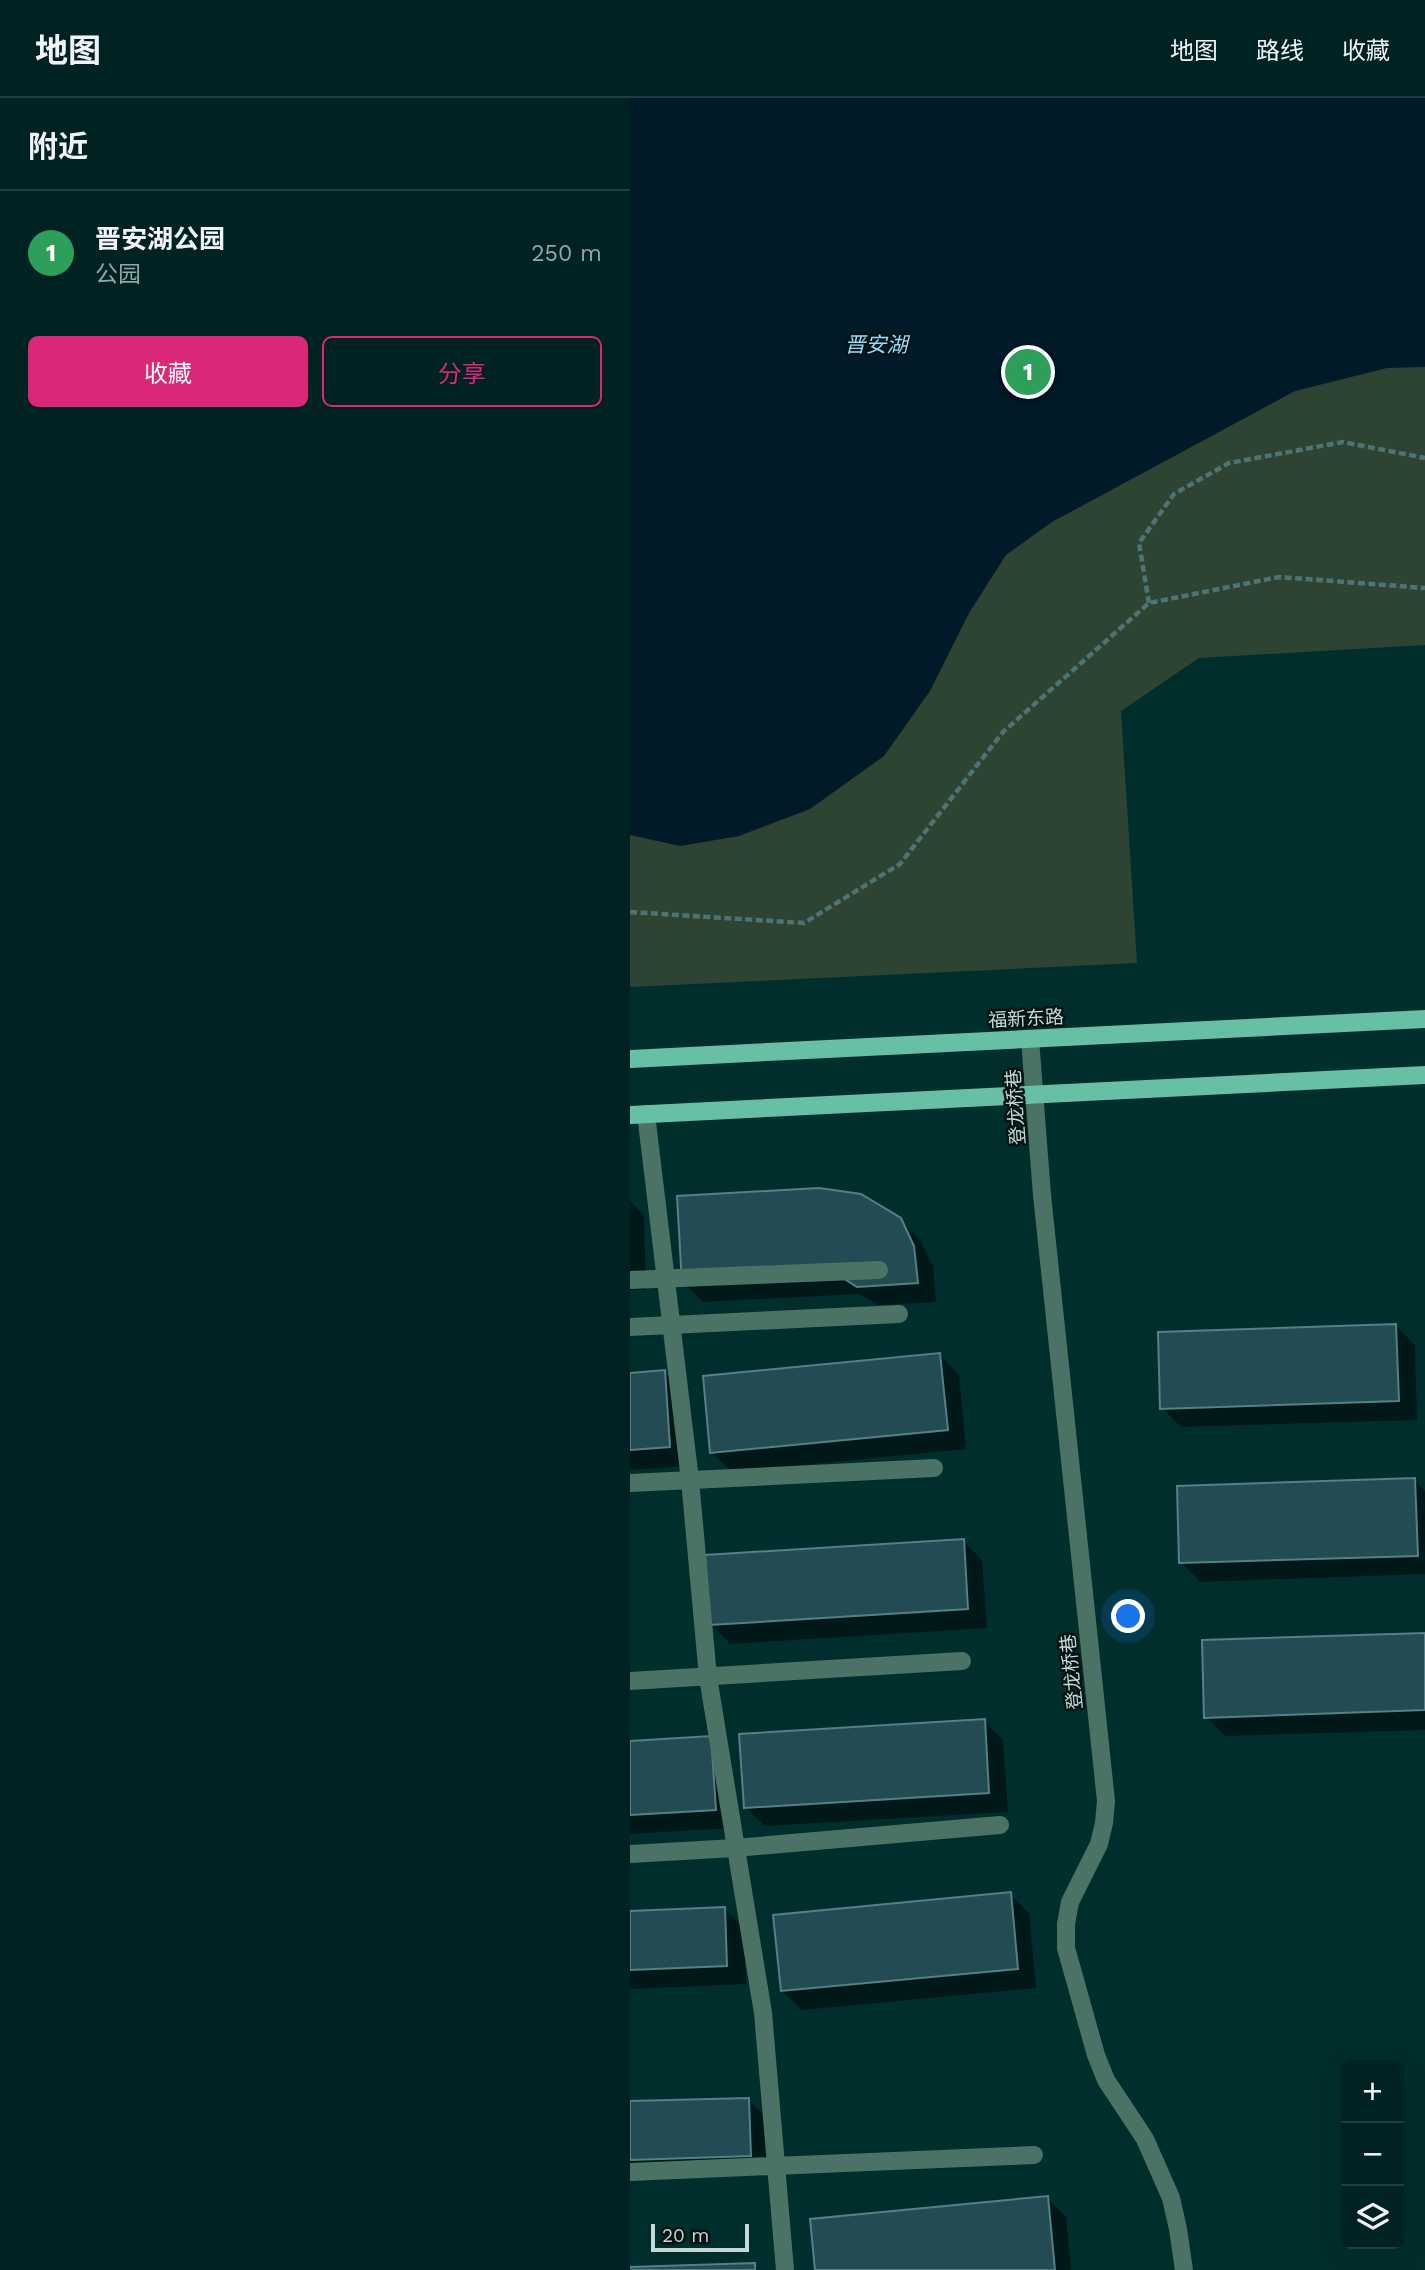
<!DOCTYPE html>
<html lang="zh">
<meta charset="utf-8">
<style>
:root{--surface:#022;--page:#0e2f2f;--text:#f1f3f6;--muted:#95a4a5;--line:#223f40;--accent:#db2777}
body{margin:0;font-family:"Work Sans","Noto Sans SC",sans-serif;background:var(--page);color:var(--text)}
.controls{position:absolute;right:21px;bottom:21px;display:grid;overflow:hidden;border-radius:10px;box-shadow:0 7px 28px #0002}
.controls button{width:63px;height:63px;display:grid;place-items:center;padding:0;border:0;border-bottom:2px solid var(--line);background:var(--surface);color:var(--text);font:35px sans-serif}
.scale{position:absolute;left:21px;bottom:18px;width:98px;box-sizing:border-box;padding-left:7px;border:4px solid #c3d9d8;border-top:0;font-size:19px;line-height:24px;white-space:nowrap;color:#c3d9d8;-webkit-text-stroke:5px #031312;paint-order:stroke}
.you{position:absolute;left:499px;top:1519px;width:24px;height:24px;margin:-18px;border:5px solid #fff;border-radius:50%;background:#1a73e8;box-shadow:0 0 0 10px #1a73e833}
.badge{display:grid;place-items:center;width:46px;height:46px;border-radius:50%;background:var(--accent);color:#fff;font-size:23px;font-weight:700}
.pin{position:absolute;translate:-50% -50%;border:4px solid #fff;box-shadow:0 2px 7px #0006}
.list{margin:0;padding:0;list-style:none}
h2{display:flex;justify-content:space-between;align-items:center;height:91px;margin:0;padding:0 28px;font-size:30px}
h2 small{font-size:23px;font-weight:400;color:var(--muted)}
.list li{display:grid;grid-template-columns:46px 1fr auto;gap:21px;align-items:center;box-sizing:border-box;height:126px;padding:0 28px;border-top:2px solid var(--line)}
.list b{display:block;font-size:26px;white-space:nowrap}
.list p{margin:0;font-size:23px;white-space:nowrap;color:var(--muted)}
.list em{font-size:23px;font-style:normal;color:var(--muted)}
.actions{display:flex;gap:14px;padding:21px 28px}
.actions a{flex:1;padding:16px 0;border:2px solid var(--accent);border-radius:10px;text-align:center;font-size:24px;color:var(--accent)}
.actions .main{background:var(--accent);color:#fff}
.icon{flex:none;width:38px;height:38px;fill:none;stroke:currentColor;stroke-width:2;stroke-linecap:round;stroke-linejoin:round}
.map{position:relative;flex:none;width:795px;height:2172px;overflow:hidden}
header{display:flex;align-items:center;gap:42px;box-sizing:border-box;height:98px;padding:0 35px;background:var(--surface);border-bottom:2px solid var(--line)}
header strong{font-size:33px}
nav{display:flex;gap:38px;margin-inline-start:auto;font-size:24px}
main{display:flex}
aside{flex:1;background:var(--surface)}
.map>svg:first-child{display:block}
</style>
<header>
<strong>地图</strong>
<nav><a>地图</a><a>路线</a><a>收藏</a></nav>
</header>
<main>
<aside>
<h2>附近<small></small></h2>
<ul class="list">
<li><span class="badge" style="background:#2e9e5b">1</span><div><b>晋安湖公园</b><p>公园</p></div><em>250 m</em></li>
</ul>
<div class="actions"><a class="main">收藏</a><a>分享</a></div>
</aside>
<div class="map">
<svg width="795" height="2172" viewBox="0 0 795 2172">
<rect width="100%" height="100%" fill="#002e2d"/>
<!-- green -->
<path fill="#2d4433" d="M0 0H795V547L569 560 491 613 507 865 0 889Z"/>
<!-- water -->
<path fill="#011a27" d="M0 0H795V269L757 270 665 293 422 424 376 457 339 515 300 593 254 658 180 711 109 738 50 748 0 737Z"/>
<!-- shadow -->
<g fill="#0007">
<path d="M0 1103 14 1117 16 1192H0Z"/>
<path d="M270 1122 290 1142 303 1168 306 1204 248 1207 229 1196 73 1204 54 1185Z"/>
<path d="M766 1228 785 1247 787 1322 551 1329 532 1310Z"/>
<path d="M310 1257 329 1277 336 1351 101 1374 82 1354Z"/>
<path d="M34 1274 53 1294 59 1368 0 1372V1277Z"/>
<path d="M784 1382 795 1393V1476L570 1484 551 1464Z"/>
<path d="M333 1443 352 1462 357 1530 100 1546 81 1526Z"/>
<path d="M795 1537V1632L595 1638 576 1619 574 1544Z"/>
<path d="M354 1623 373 1642 378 1714 135 1728 115 1709Z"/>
<path d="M81 1640 100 1659 104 1730 0 1736V1645Z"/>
<path d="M380 1796 399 1815 406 1890 172 1912 152 1893Z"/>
<path d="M95 1811 114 1830 116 1886 0 1891V1815Z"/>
<path d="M118 2001 137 2021 139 2077 0 2081V2005Z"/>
<path d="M417 2100 436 2119 441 2172H187Z"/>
</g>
<!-- building -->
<g fill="#234b53" stroke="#567f88" stroke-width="2">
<path d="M189 1090 231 1096 271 1120 284 1148 288 1185 227 1189 208 1177 52 1186 47 1098Z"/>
<path d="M766 1226 769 1303 530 1311 528 1234Z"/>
<path d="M310 1255 318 1332 80 1355 73 1278Z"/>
<path d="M35 1272 40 1349 0 1352V1275Z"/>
<path d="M785 1380 788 1458 549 1465 547 1388Z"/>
<path d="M334 1441 338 1511 80 1527 75 1457Z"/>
<path d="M795 1535V1612L574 1620 572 1542Z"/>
<path d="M355 1621 359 1695 114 1710 109 1636Z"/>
<path d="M81 1638 86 1712 0 1717V1643Z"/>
<path d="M381 1794 388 1871 151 1893 143 1817Z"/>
<path d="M95 1809 97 1868 0 1872V1813Z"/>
<path d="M119 2000 121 2058 0 2062V2003Z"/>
<path d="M418 2098 425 2172H185L180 2121Z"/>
<path d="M125 2165V2172H0V2169Z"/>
</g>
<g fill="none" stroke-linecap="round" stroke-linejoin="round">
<!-- path -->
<g stroke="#4f7372" stroke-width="4.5" stroke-dasharray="7 3.5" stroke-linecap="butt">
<path d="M519 505 509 445 544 396 599 365 713 344 795 360"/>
<path d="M0 814 174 825 270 766 373 634 519 505 649 479 795 490"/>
</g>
<!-- minor -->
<g stroke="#4a7366" stroke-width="18">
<path d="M400 941 412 1097 476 1703 474 1725 469 1746 440 1804 436 1826V1850L466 1957 476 1982 515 2041 541 2100 548 2131 554 2172"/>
<path d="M16 1016 60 1382 78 1579 133 1915 155 2172"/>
<path d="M0 1182 249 1172"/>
<path d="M0 1229 269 1216"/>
<path d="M0 1385 304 1370"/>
<path d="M0 1583 332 1563"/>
<path d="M0 1756 105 1750 370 1727"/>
<path d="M0 2074 404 2057"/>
</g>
<!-- major -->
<g stroke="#67bfa5" stroke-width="18">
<path d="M0 961 795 921"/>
<path d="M0 1017 795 977"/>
</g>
</g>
<g text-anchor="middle" stroke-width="5" stroke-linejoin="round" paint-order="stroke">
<!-- street labels -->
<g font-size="19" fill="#c3d9d8" stroke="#031312">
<text transform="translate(396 920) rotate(-3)" y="7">福新东路</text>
<text transform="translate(385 1009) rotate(-94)" y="7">登龙桥巷</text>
<text transform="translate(441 1574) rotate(-96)" y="7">登龙桥巷</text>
</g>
<!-- water labels -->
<g font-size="21" font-style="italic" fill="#9bdafd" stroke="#031312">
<text x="246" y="254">晋安湖</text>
</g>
</g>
</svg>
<div class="controls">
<button>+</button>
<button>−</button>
<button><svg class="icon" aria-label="layers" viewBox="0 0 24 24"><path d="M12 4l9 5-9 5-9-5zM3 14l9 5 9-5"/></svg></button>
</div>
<div class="scale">20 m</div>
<div class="you"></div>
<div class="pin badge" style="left:398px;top:274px;background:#2e9e5b">1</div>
</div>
</main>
